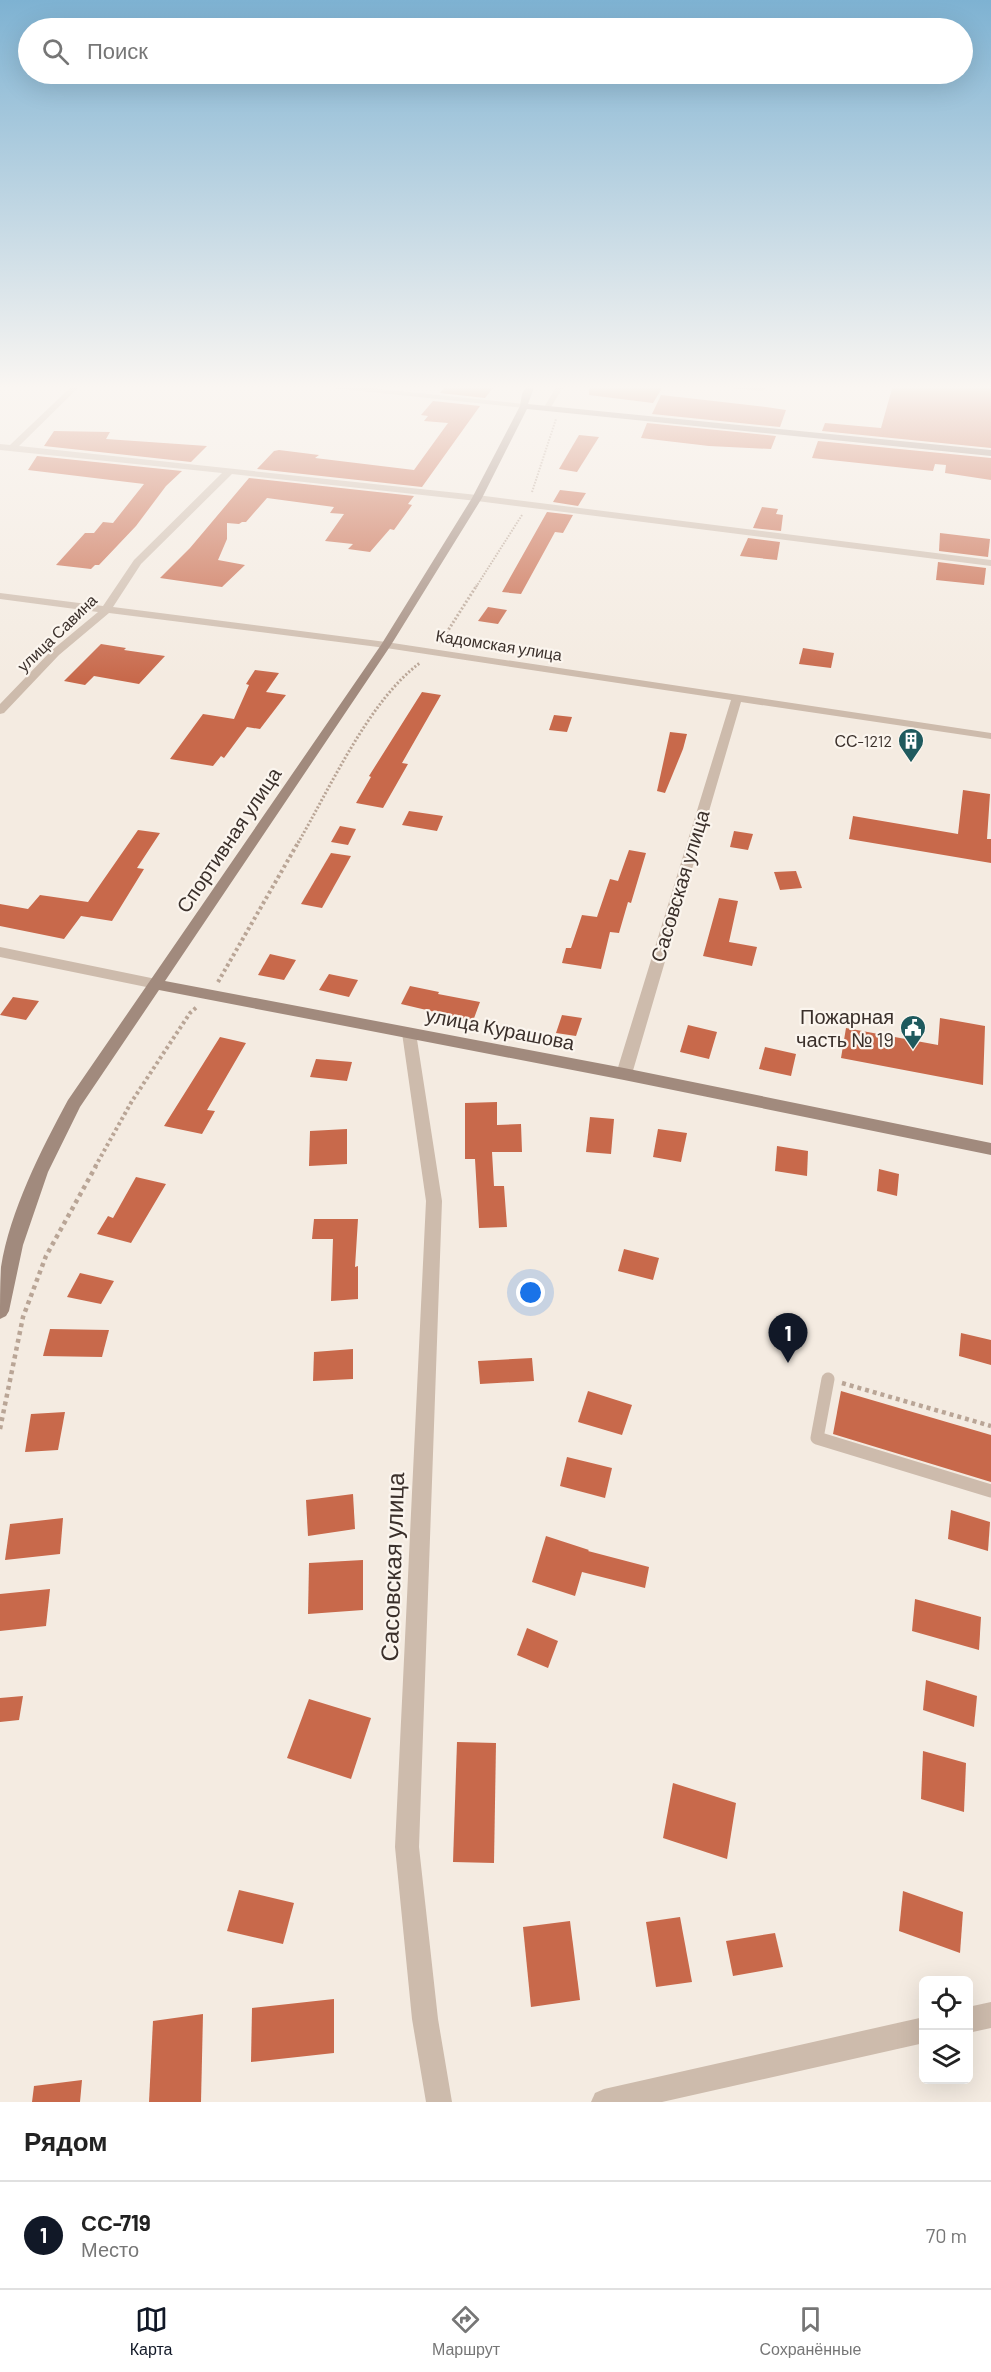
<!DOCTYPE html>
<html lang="ru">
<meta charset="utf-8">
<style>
:root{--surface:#fff;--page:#f2f2f2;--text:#222;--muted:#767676;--line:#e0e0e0;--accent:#111827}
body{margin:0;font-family:Barlow,sans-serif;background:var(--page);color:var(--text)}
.controls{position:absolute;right:18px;bottom:18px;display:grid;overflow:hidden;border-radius:9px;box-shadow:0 6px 24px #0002}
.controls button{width:54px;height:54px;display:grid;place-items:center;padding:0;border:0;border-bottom:2px solid var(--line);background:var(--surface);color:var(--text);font:30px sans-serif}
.you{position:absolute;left:531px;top:1293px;width:21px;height:21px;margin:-15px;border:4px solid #fff;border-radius:50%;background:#1a73e8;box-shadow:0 0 0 9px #1a73e833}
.badge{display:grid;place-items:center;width:39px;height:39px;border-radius:50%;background:var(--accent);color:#fff;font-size:20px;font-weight:700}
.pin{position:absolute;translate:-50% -50px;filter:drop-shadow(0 2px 3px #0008)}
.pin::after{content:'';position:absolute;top:32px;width:21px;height:18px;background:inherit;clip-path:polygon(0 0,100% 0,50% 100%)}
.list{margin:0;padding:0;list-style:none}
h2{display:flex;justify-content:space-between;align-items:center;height:78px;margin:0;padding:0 24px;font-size:26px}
h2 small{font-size:20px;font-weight:400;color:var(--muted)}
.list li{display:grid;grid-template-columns:39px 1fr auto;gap:18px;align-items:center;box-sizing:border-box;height:108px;padding:0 24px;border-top:2px solid var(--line)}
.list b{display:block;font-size:22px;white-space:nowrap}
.list p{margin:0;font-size:20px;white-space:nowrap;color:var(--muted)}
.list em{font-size:20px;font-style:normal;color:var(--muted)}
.icon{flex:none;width:33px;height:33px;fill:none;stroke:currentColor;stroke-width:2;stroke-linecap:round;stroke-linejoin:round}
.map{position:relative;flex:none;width:991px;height:2102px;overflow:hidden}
.search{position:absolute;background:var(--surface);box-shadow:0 6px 24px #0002;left:18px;right:18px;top:18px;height:66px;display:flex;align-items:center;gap:15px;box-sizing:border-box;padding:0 21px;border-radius:33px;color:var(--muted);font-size:22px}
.sheet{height:186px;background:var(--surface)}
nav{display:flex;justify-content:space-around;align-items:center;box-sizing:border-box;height:84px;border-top:2px solid var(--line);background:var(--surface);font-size:16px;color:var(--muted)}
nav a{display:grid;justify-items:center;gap:3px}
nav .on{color:var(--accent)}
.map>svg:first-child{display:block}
</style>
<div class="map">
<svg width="991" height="2102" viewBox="0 0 991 2102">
<rect width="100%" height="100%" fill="#f4ebe1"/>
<!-- building -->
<g fill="#c8694b">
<path d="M447 385H495L485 398 440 393Z"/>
<path d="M589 385H664L653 403 589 395Z"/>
<path d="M893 385H991V448L822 431 825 423 881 428Z"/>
<path d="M661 395 766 407 786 410 780 427 652 414Z"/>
<path d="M433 401 480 406 422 487 257 469 274 451 279 450 319 455 315 458 414 470 448 423 424 421 428 416 421 415Z"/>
<path d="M647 423 776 436 771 449 709 446 641 438Z"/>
<path d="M54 431 110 432 106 439 207 446 191 462 44 446Z"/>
<path d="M579 435 599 437 577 472 559 469Z"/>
<path d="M818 441 991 458V480L945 473 946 465 935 464 933 471 812 458Z"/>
<path d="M37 456 182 471 166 486 136 526 99 565H95L91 569 56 565 85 533H94L103 522 113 523 144 484 28 470Z"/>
<path d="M249 478 414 496 408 504 412 505 394 530 390 529 370 552 348 549 353 544 325 541 344 514 330 513 334 507 267 498 246 522H242L239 524 227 523V539L218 560 245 565 222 587 160 578 190 548Z"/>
<path d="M560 490 586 493 578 506 553 502Z"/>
<path d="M762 507 778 509 776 514 783 515 781 531 753 528Z"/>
<path d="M547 512 573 515 563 533 555 532 521 594 502 592Z"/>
<path d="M940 533 990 539 988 557 939 551Z"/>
<path d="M748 538 780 542 777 560 740 556Z"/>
<path d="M938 562 986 568 984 585 936 580Z"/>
<path d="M488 607 507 610 498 624 478 621Z"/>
<path d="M101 644 126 648 124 650 165 656 139 684 94 676 85 685 64 681Z"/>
<path d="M803 648 834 653 831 668 799 664Z"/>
<path d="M255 670 279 673 266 692 286 695 260 729 247 727 224 758 221 756 213 766 170 759 203 714 234 719 249 685 246 684Z"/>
<path d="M422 692 441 695 402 763 408 764 383 808 356 803 371 777 369 776Z"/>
<path d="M554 715 572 717 567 732 549 730Z"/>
<path d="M670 732 687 734 683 749 665 793 657 791Z"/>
<path d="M963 790 990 794 987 839H991V863L849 839 853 816 958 834Z"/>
<path d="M409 811 443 816 437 831 402 825Z"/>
<path d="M340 826 356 829 348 845 331 842Z"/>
<path d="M138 830 160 833 137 868 144 869 112 921 81 916 64 939 0 926V904L28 909 40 895 88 902Z"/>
<path d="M734 831 753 834 748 850 730 847Z"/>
<path d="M629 850 646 853 631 903 628 902 619 933 610 932 601 969 562 963 566 948H571L582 915 597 917 610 879 618 881Z"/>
<path d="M331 853 351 856 322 908 301 904Z"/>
<path d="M796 871 802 888 780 890 774 872Z"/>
<path d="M719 898 738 901 729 942 757 947 752 966 703 956Z"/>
<path d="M270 954 296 960 284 980 258 975Z"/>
<path d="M329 974 358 980 349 997 319 990Z"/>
<path d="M410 986 439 992 438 994 480 1002 473 1021 401 1004Z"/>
<path d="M13 997 39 1001 26 1020 0 1015Z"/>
<path d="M562 1015 582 1018 576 1036 556 1033Z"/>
<path d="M940 1018 985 1026 983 1085 841 1058 846 1028 938 1045Z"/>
<path d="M688 1025 717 1032 709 1059 680 1052Z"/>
<path d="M220 1037 246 1043 207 1110 215 1111 202 1134 164 1126Z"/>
<path d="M765 1047 796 1054 791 1076 759 1069Z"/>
<path d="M316 1059 352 1062 347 1081 310 1077Z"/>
<path d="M497 1102V1125L521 1124 522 1152H492L494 1186H504L507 1227 479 1228 475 1159H465V1103Z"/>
<path d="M590 1117 614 1119 611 1154 586 1152Z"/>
<path d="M347 1129V1164L309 1166 310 1131Z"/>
<path d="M658 1129 687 1133 681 1162 653 1157Z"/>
<path d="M777 1146 808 1151 807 1176 775 1171Z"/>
<path d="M879 1169 899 1174 897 1196 877 1191Z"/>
<path d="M136 1177 166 1184 131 1243 97 1234 108 1216 113 1218Z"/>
<path d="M314 1219H358L355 1267 358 1266V1299L331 1301 333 1239H312Z"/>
<path d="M624 1249 659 1258 653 1280 618 1271Z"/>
<path d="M80 1273 114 1281 101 1304 67 1297Z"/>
<path d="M50 1329 109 1330 102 1357 43 1356Z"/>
<path d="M961 1333 991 1340V1365L959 1356Z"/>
<path d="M353 1349V1379L313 1381 314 1352Z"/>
<path d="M532 1358 534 1381 480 1384 478 1361Z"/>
<path d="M588 1391 632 1405 622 1435 578 1422Z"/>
<path d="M841 1391 991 1435V1482L833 1434Z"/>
<path d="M65 1412 58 1450 25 1452 31 1414Z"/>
<path d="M567 1457 612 1468 605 1498 560 1486Z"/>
<path d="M353 1494 355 1529 308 1536 306 1500Z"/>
<path d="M951 1510 990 1522 988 1551 948 1539Z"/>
<path d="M63 1518 60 1554 5 1560 10 1524Z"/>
<path d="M546 1536 589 1550 588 1551 649 1567 645 1588 582 1572 575 1596 532 1582Z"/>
<path d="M363 1560V1610L308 1614 309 1563Z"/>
<path d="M50 1589 46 1626 0 1631V1594Z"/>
<path d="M915 1599 981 1617 979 1650 912 1631Z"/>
<path d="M527 1628 558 1641 548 1668 517 1655Z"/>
<path d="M926 1680 977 1696 974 1727 923 1710Z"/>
<path d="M23 1696 19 1720 0 1722V1698Z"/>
<path d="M309 1699 371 1718 351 1779 287 1758Z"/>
<path d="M457 1742 496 1743 494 1863 453 1862Z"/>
<path d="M923 1751 966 1763 964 1812 921 1799Z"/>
<path d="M673 1783 736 1803 727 1859 663 1838Z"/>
<path d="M239 1890 294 1903 283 1944 227 1931Z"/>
<path d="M903 1891 963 1912 960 1953 899 1931Z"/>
<path d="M680 1917 692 1982 656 1987 646 1922Z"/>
<path d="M570 1921 580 2000 531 2007 523 1927Z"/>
<path d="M775 1933 783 1967 733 1976 726 1941Z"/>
<path d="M334 1999V2053L251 2062 252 2008Z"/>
<path d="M203 2014 201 2102H149L153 2021Z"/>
<path d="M82 2080 80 2102H32L34 2086Z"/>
</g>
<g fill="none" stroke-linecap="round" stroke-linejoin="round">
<!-- path-far3 -->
<g stroke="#b9a596" stroke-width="2" stroke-dasharray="1.5 1.5" stroke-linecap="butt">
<path d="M532 492 556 419"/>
<path d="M476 587 522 515"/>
</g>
<!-- path-far2 -->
<g stroke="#b9a596" stroke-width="3" stroke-dasharray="2 2" stroke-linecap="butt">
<path d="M440 643 477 585"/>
<path d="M298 843C330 788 370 699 420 663"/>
</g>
<!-- path-far1 -->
<g stroke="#b9a596" stroke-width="4" stroke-dasharray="3 3" stroke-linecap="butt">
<path d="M218 982 299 841"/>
<path d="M95 1167 132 1101 190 1013 198 1006"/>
</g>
<!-- path -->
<g stroke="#b9a596" stroke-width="4.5" stroke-dasharray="4 4" stroke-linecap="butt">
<path d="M842 1383 991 1426"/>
<path d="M0 1429 23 1317 46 1256 96 1166"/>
</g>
<!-- lane-far1 -->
<g stroke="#cdbbac" stroke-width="6">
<path d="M731 385 762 388 763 385"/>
<path d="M547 408 561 385"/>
</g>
<!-- lane -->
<path stroke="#cdbbac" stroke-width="13" d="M828 1379 817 1438 991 1491"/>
<!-- street -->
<g fill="#cdbbac" fill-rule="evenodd">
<path d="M73 385H81L19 446 477 495 991 560V566L477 501 232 474 141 564 113 607 386 642 991 733V739L741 702 632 1074 629 1078H619L616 1074 731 700 386 648 109 613 59 655 4 713 0 714V704L51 651 98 612 0 599V593L103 606 134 560 222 473 0 450V444L10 445Z"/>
<path d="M318 385H342L524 404 528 406 524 408 322 387Z"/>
<path d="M0 947 156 979 163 984 156 989 0 957Z"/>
<path d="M409 1028 416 1033 442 1201 419 1847 438 2019 452 2102H426L412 2019 395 1847 426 1201 402 1033Z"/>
<path d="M991 2002V2028L968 2033V2007Z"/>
<path d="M924 2017V2043L662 2102H591L595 2093 604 2089Z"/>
</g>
<!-- secondary -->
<path fill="#a18a7d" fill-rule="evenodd" d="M527 385H535L528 404 991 450V456L527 409 482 498 391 645 165 981 624 1068 991 1143V1155L624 1080 159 990 80 1107 48 1172 23 1245 9 1311 6 1316 0 1319C0 1302 0 1284 1 1267 10 1211 41 1150 68 1100L381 645 472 498 520 406 522 394Z"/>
</g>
<!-- sky -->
<linearGradient id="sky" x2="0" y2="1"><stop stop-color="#7eb2d2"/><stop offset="0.57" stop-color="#faf6f2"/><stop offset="1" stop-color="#faf6f2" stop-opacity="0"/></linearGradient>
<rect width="991" height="679" fill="url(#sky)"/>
<!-- icons -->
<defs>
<symbol id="building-pin" viewBox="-11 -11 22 30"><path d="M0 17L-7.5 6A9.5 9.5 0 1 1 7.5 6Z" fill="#1f5a5e" stroke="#fbf5ee"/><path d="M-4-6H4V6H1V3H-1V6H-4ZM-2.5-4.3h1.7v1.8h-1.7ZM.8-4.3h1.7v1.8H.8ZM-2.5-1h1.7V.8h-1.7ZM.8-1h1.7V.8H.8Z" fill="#fff"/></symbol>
<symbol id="civic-pin" viewBox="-11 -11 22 30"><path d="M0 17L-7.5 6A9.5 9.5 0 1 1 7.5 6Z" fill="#1f5a5e" stroke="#fbf5ee"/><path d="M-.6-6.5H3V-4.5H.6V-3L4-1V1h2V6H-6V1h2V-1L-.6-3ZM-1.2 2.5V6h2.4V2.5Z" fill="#fff"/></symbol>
</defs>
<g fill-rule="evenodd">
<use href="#building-pin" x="896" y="726" width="30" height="40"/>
<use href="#civic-pin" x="898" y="1013" width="30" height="40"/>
</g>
<g text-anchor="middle" stroke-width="4.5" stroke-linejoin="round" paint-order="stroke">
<!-- far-street labels -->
<g font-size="16" fill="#3b302b" stroke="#fbf5ee">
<text transform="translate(57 633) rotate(-44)" y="6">улица Савина</text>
<text transform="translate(499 645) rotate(9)" y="6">Кадомская улица</text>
</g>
<!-- far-poi labels -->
<g font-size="16" fill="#3b302b" stroke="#fbf5ee" text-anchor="end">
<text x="892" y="747">СС-1212</text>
</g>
<!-- street labels -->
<g font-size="20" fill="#3b302b" stroke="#fbf5ee">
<text transform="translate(229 840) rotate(-56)" y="7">Спортивная улица</text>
<text transform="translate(680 886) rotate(-73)" y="7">Сасовская улица</text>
<text transform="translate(500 1029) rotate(11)" y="7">улица Курашова</text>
</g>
<!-- poi labels -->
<g font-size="20" fill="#3b302b" stroke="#fbf5ee" text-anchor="end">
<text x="894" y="1024">Пожарная<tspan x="894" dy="23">часть № 19</tspan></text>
</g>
<!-- near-street labels -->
<g font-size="24" fill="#3b302b" stroke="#fbf5ee">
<text transform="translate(393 1567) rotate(-88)" y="8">Сасовская улица</text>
</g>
</g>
</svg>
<div class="controls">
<button><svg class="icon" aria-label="locate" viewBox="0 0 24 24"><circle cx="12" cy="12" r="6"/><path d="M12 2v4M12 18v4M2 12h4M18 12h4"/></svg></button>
<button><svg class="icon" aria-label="layers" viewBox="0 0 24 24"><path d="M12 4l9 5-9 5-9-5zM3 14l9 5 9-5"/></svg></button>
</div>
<div class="you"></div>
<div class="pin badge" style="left:788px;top:1363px">1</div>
<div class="search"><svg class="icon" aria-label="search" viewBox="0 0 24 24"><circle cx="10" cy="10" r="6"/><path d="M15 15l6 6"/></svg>Поиск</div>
</div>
<section class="sheet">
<h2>Рядом<small></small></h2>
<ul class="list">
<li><span class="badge">1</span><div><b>СС-719</b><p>Место</p></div><em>70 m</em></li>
</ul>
</section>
<nav>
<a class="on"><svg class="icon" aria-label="map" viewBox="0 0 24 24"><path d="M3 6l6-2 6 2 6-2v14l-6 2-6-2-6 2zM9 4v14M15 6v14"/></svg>Карта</a>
<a><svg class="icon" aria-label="directions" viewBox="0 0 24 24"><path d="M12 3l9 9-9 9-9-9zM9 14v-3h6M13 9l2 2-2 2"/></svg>Маршрут</a>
<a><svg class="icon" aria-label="saved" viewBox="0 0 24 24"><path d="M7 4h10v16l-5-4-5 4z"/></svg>Сохранённые</a>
</nav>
